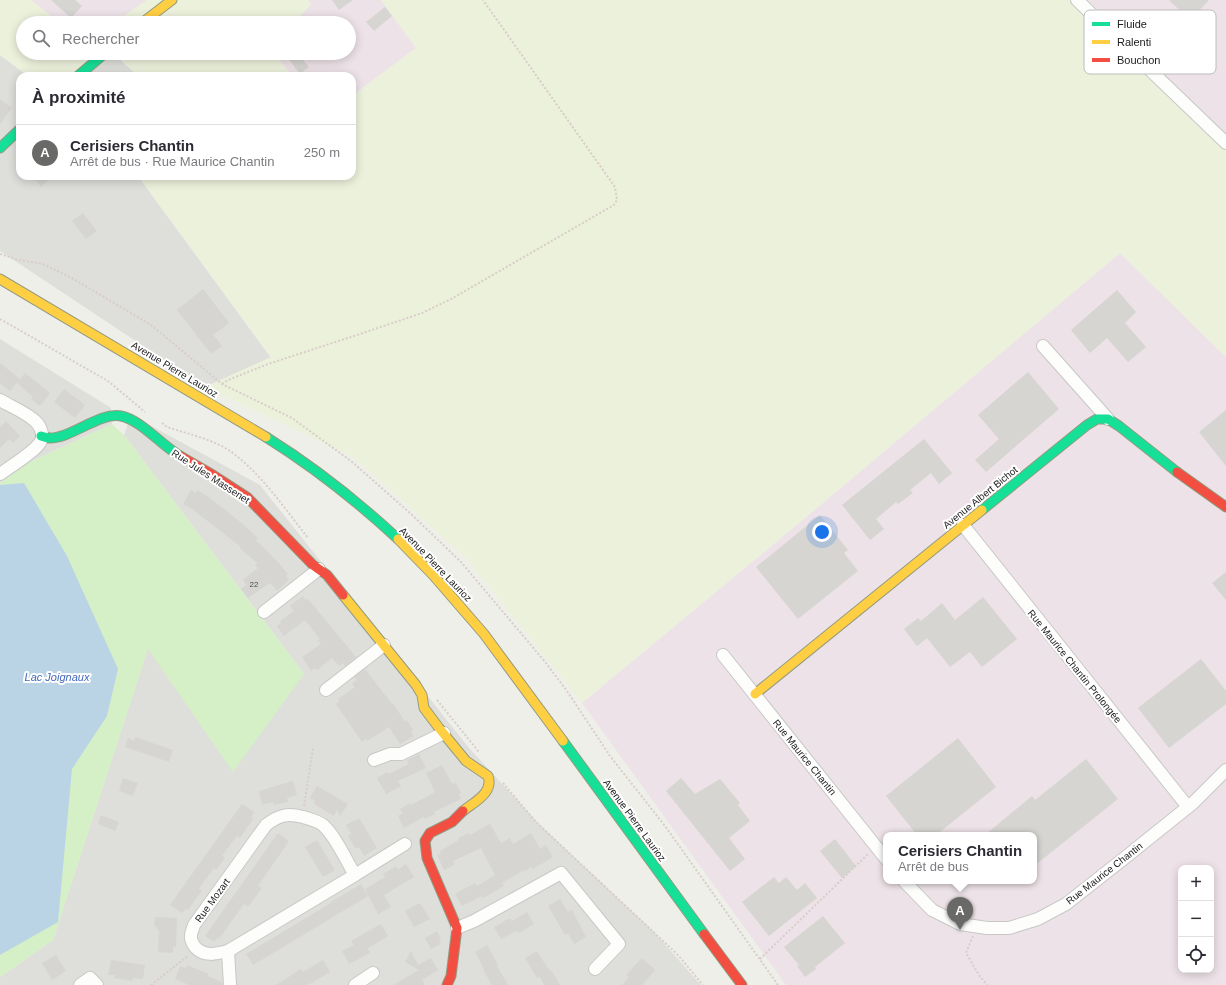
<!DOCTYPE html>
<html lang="fr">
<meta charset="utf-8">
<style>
:root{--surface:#fff;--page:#f2f2f3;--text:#2b2b33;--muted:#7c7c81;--line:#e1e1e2;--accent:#696967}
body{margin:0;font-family:Arial,sans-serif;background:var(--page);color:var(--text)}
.controls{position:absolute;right:12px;bottom:12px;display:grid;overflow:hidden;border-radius:8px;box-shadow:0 2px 10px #0003}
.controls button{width:36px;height:36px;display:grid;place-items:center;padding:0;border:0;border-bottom:1px solid var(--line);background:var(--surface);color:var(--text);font:20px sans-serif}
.you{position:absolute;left:822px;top:532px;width:14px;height:14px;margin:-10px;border:3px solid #fff;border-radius:50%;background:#1a73e8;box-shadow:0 0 0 6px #1a73e833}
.badge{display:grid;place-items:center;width:26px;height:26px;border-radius:50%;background:var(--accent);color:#fff;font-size:13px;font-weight:700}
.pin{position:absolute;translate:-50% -33px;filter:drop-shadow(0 1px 2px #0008)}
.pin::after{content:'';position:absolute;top:21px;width:14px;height:12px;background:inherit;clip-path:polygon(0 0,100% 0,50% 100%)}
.popup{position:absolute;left:883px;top:832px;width:154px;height:52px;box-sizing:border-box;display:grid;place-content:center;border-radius:8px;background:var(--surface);filter:drop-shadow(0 1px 3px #0005);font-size:13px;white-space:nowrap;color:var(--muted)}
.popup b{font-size:15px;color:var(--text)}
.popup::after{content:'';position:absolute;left:50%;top:100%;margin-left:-8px;border:8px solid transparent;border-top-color:var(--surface)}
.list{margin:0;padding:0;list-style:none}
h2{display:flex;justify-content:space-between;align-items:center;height:52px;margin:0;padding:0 16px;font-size:17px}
h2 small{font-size:13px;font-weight:400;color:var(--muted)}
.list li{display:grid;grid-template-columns:26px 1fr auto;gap:12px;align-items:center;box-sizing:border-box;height:56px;padding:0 16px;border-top:1px solid var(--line)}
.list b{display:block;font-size:15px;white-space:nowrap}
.list p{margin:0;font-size:13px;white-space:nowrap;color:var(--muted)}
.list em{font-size:13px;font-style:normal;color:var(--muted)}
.icon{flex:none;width:22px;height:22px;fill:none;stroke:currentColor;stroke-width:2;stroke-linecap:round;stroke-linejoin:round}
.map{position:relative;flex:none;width:1226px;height:985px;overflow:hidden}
.search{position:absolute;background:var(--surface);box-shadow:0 2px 10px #0003;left:16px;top:16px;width:340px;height:44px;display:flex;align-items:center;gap:10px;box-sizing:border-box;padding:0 14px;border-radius:22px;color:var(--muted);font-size:15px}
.panel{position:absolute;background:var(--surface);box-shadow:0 2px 10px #0003;left:16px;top:72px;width:340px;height:108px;border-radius:12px}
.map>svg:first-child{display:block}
</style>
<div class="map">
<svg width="1226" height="985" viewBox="0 0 1226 985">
<rect width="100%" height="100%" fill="#efefea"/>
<!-- residential -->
<g fill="#dededb">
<path d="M113 53 138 76H83Z"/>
<path d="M0 55 28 76H20V176H138L271 358 205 387 0 251Z"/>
<path d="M0 339 111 408 112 424 28 463 0 483Z"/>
<path d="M131 415 260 485 469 748 540 825 654 932 701 985H0V977L53 940 148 648 304 674 124 435Z"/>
</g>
<!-- industrial -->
<g fill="#ede2e7" fill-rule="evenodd">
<path d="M31 0H147L114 23H60Z"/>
<path d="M308 0H381L416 48 352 96V76H292L274 53H349V23H293L311 5Z"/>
<path d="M1088 0H1226V136Z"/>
<path d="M1120 253 1226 357V985H786L582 703 799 523ZM886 835H1034V881H886ZM1181 868H1211V970H1181Z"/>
</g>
<!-- farmland -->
<g fill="#ecf1dc">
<path d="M0 0H31L60 23H23V53H108L83 76H28L0 55Z"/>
<path d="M147 0H308L311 5 293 23H114Z"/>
<path d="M381 0H1088L1226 136V357L1120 253 799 523 582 703 465 557 354 458 205 387 271 357 138 176H352V96L416 48Z"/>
<path d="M113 53H274L292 76H138Z"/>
</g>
<!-- grass -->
<path fill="#d5f0c6" d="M112 424 124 435 304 674 233 772 148 649 53 940 0 977V483L28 463Z"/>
<!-- water -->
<path fill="#bad4e5" d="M24 483 67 556 118 669 107 716 72 769 58 922 0 955V485Z"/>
<!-- building -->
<g fill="#d6d5d1">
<path d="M51 0H75L82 6 71 18Z"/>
<path d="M332 0H353L339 10Z"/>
<path d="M1169 0H1209L1190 20Z"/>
<path d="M385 7 392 16 374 31 366 22Z"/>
<path d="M284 53H313L303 60 309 67 300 74Z"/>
<path d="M0 99 12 108 0 124Z"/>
<path d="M32 176H53L41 187Z"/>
<path d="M83 213 97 231 86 239 72 221Z"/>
<path d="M203 289 229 323 213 335 222 346 211 354 177 310Z"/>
<path d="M1117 290 1136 312 1125 323 1146 347 1128 362 1107 338 1090 353 1071 330Z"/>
<path d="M0 363 20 379 10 391 0 383Z"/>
<path d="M1028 372 1059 409 986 472 975 460 999 439 978 415Z"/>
<path d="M25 373 50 393 40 406 31 399 33 397 17 383Z"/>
<path d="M64 389 85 405 75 418 54 402Z"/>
<path d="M1226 410V466L1199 432Z"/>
<path d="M6 421 20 436 13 443 9 439 0 448V427Z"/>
<path d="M924 439 952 473 939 484 931 473 910 490 913 493 898 504 896 502 876 519 884 529 870 540 842 505Z"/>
<path d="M191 490 196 493 197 490 210 498 244 525 258 538 256 540 273 557 288 574 286 576 289 580 277 591 270 583 248 598 241 589 246 585 243 580 258 568 255 565 257 563 240 548 241 547 192 509 183 504Z"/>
<path d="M820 515 848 550 844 553 858 571 798 619 756 567Z"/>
<path d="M1226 572V600L1212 583Z"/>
<path d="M303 596 306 600 308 599 356 657 345 666 343 663 339 666 332 658 317 670 315 668 311 671 302 657 321 644 318 640 320 639 305 620 284 636 277 626 281 623 280 621 294 611 290 606Z"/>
<path d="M983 597 1017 639 982 667 970 652 950 667 927 638 917 646 904 629 918 618 921 621 942 603 955 620Z"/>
<path d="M1201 659 1226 691V704L1169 748 1138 708Z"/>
<path d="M365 669 392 704 393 703 405 722 407 720 413 730 411 732 414 736 400 744 389 727 367 741 366 739 362 742 336 704 340 701 338 699 355 687 352 684 357 680 354 677Z"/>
<path d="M135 737 173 750 169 762 125 747 128 738 134 741Z"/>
<path d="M958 738 996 787 936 835H917L886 796Z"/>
<path d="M419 754 426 768 398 781 401 786 386 794 377 778 387 772 389 774 409 764 407 760Z"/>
<path d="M1086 759 1118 799 1034 866V835H985L1032 796 1035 800Z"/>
<path d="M442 765 452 784 456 783 461 793 459 794 461 799 434 812 435 814 425 819 424 817 404 828 398 816 403 813 400 809 410 803 411 805 435 792 426 773Z"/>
<path d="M123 778 138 783 133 796 119 791Z"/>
<path d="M681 778 695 794 720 779 740 803 738 805 750 821 729 838 745 859 730 871 666 791Z"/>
<path d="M293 781 297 795 287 798 288 802 274 805 273 802 262 805 259 791Z"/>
<path d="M317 786 348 804 340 816 337 810 334 816 314 804 315 801 310 798Z"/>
<path d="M242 804 254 812 251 817 253 819 240 838 237 836 233 841 222 856 225 858 216 870 214 868 202 884 199 889 202 891 195 900 188 910 186 908 182 913 170 905Z"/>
<path d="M101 815 119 822 115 831 98 824Z"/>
<path d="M359 818 377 848 364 856 359 847 356 849 348 836 351 834 346 825Z"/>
<path d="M490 824 501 843 510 838 513 844 531 833 540 849 546 845 553 857 533 869 532 867 525 871 524 870 502 883 504 886 483 898 482 896 462 906 455 894 475 883 477 886 495 875 481 848 453 861 454 865 444 870 437 855 441 853 440 851 459 840 458 838 469 833 470 835Z"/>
<path d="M278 833 289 841 258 886 262 888 248 907 244 904 219 939 217 938 214 942 205 936Z"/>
<path d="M835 839 856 866 842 878 820 851Z"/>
<path d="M317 840 335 870 323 877 305 847Z"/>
<path d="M406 864 414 877 384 895 391 907 378 914 365 889 385 877 383 874 396 866 398 870Z"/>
<path d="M774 877 779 883 786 877 797 890 805 883 817 898 769 936 742 902Z"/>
<path d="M361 884 368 896 253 965 246 954 331 903V902Z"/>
<path d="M560 899 568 912 572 910 586 937 574 944 568 933 565 935 548 906Z"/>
<path d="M420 903 430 919 414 927 405 911Z"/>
<path d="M527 912 534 924 519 933 517 931 501 939 494 927 510 918 512 921Z"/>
<path d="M823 916 845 943 815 967 816 969 805 977 797 966 799 965 784 947Z"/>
<path d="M155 917 177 918 176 947H173V953L158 952 159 931 154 925Z"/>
<path d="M381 924 388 936 368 948 370 953 349 964 342 951 354 945 351 941Z"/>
<path d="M437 931 441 939 439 940 441 944 431 949 425 938Z"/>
<path d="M487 945 498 965 497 966 508 985H492L485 973 482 965 475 952Z"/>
<path d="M411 951 418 965 431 958 438 970 422 980 425 985H393L419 970 405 962Z"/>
<path d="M537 951 545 964 550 971 551 970 560 985H544L540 977 537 978 525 958Z"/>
<path d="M56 955 66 971 52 980 42 963Z"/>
<path d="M642 958 655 970 642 985H622L629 977 626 975Z"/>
<path d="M111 960 145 965 143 979 133 978 132 981 114 978 115 975H108Z"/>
<path d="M323 960 330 972 310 984V983L306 985H276L301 969 303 972Z"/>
<path d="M187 965 209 974 208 976 222 982V985H189L175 979 180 966 186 968Z"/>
</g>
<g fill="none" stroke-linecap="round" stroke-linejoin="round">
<defs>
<g id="street">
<path d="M1077 0 1226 143"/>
<path d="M1043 346 1108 419"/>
<path d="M0 400C10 406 27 413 35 421 40 425 44 434 41 441 36 451 10 467 0 474"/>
<path d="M963 525 1188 807"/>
<path d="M264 612 319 569"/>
<path d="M723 655 886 859"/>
<path d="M326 690 384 645"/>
<path d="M374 760 390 754H401L444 733"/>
<path d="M355 875 228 951C216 954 204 957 195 947 193 944 191 941 191 938 190 934 193 929 194 925L266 825C279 815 287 813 303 817 309 819 318 821 323 825 337 838 345 859 355 875L405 844"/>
<path d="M904 881 932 910 960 924 987 928H1009L1038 919 1066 904 1122 860 1193 803 1226 770"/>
<path d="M457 928 474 921 561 873 619 944 595 969"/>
<path d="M228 951 230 985"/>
<path d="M80 985 90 978 97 985"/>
<path d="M355 985 373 973"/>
</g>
<g id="fast">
<path d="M78 76 105 53"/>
<path d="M0 148 20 129"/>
<path d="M41 436C44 437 47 438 50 438 72 438 99 412 121 416 141 420 161 445 180 456"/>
<path d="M266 437C314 467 357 501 398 539"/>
<path d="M982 510 1087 425 1097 419H1108L1119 426 1177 472"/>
<path d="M563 741 704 934"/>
</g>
<g id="slow">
<path d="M142 23 172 0"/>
<path d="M0 279 266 437"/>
<path d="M398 539 433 575 484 634 563 741"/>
<path d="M343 595 416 685 422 695 424 708 439 728 466 761 488 776C494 793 474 802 463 811"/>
<path d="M755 694 982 510"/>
</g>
<g id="jam">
<path d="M180 456 213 475 247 497 313 565 327 575 343 595"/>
<path d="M1177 472 1226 507"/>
<path d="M704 934 742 985"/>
<path d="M447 985 451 976 457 928 427 858 425 841 430 833 452 822 463 811"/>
</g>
</defs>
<!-- street casing -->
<use href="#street" stroke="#c8c8c6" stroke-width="14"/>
<!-- fast casing -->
<use href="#fast" stroke="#949b80" stroke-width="11"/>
<!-- slow casing -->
<use href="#slow" stroke="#949b80" stroke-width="11"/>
<!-- jam casing -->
<use href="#jam" stroke="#949b80" stroke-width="11"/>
<!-- path -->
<g stroke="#d8cdc8" stroke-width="2" stroke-dasharray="2 2" stroke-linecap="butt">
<path d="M0 254 15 259 43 264 72 278 151 325 222 384 292 418 351 461 410 513 461 562 546 663 567 691 610 756 665 826 778 985"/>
<path d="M0 319 108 381 145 412"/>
<path d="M222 384 228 380 268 364 357 335 422 313 451 299 614 205 617 200 615 187 483 0"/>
<path d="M162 423 167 427C188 434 212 439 230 451 261 473 285 509 308 538"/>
<path d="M437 700 479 752"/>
<path d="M503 783 536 822 678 955 703 985"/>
<path d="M304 806 313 748"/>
<path d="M973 936 966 953 979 975 987 985"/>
<path d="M760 959 868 854"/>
<path d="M151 985 188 956"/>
</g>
<!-- street -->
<use href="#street" stroke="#fdfdfc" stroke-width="12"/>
<!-- fast -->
<use href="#fast" stroke="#16e098" stroke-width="9"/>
<!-- slow -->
<use href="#slow" stroke="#ffcf43" stroke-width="9"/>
<!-- jam -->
<use href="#jam" stroke="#f24e42" stroke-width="9"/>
</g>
<g text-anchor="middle" stroke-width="4" stroke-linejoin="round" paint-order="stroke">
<!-- number labels -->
<g font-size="8" fill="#4e4e4d">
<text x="254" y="587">22</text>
</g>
<!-- street labels -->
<g font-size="10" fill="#212121" stroke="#fff">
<text transform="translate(175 369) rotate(31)" y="4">Avenue Pierre Laurioz</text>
<text transform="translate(211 476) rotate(33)" y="4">Rue Jules Massenet</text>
<text transform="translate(980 497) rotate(-39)" y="4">Avenue Albert Bichot</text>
<text transform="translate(436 564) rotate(46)" y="4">Avenue Pierre Laurioz</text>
<text transform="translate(1075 666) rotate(51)" y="4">Rue Maurice Chantin Prolongée</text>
<text transform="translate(805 757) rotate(51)" y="4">Rue Maurice Chantin</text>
<text transform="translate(635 820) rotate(54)" y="4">Avenue Pierre Laurioz</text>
<text transform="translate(1104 873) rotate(-38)" y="4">Rue Maurice Chantin</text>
<text transform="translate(212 900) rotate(-54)" y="4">Rue Mozart</text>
</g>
<!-- water labels -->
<g font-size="11" font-style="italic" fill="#4369bb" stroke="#fff">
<text x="57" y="681">Lac Joignaux</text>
</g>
</g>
<!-- legend -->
<rect x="1084" y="10" width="132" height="64" rx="6" fill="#fff" stroke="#bcbcbc" stroke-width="1"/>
<rect x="1092" y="22" width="18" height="4" fill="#16e098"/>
<rect x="1092" y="40" width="18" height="4" fill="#ffcf43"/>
<rect x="1092" y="58" width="18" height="4" fill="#f24e42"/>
<g font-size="11" fill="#212121">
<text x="1117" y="28">Fluide</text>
<text x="1117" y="46">Ralenti</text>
<text x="1117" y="64">Bouchon</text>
</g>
</svg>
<div class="controls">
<button>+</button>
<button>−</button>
<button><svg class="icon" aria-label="locate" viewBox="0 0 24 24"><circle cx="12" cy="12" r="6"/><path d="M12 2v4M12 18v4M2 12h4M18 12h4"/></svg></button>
</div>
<div class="you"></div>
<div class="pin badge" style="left:960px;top:930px">A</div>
<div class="popup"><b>Cerisiers Chantin</b>Arrêt de bus</div>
<div class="search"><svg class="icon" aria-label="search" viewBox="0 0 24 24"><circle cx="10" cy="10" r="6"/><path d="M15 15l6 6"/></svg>Rechercher</div>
<section class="panel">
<h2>À proximité<small></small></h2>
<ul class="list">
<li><span class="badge">A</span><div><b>Cerisiers Chantin</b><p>Arrêt de bus · Rue Maurice Chantin</p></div><em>250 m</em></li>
</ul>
</section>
</div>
